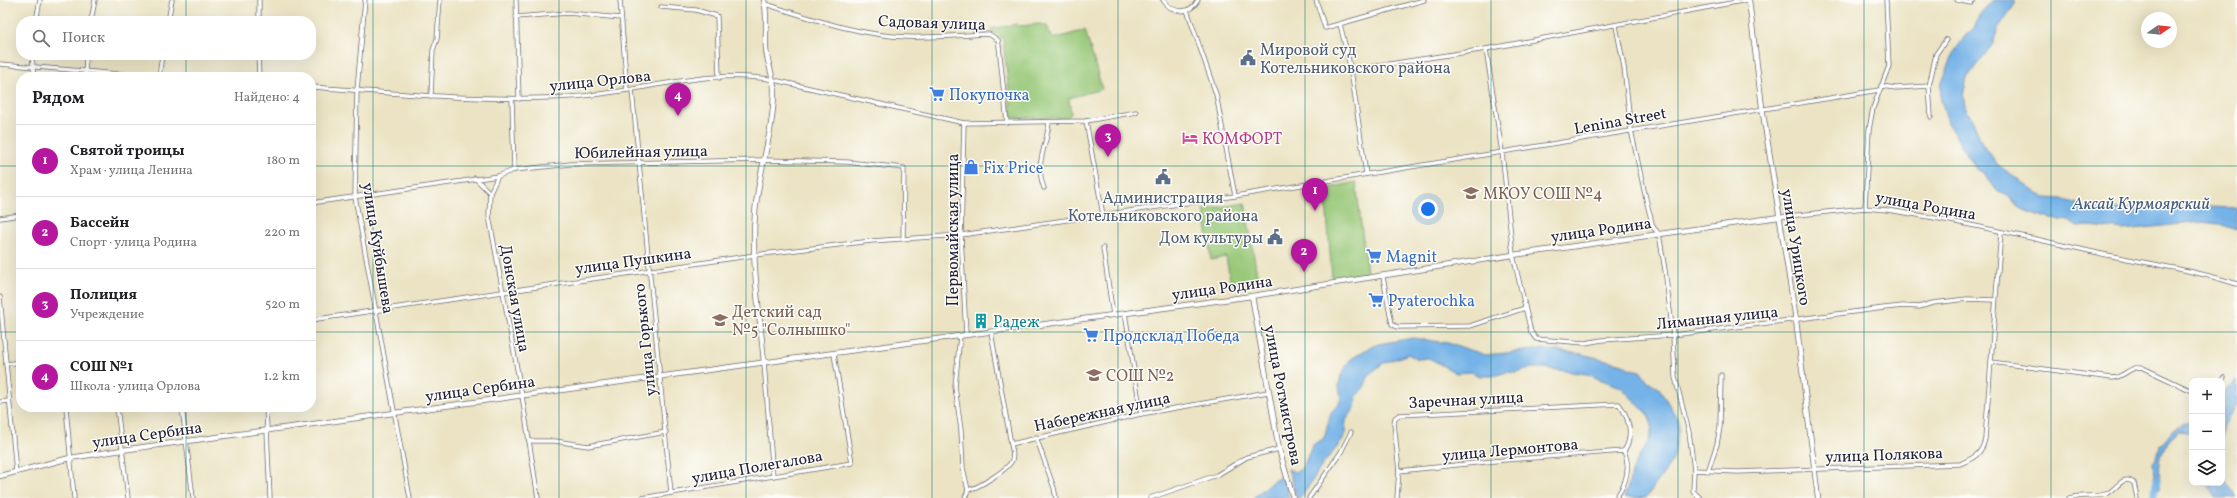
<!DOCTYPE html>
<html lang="ru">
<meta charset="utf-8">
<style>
:root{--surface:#fff;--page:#f2f2f2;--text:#202124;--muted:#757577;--line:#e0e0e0;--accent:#b5179e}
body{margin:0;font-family:Vollkorn,serif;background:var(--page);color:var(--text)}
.controls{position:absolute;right:12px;bottom:12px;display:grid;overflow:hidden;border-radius:8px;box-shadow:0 4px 16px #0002}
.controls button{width:36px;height:36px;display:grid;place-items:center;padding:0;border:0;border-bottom:1px solid var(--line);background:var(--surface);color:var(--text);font:20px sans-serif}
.compass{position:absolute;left:2141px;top:12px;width:36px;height:36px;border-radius:50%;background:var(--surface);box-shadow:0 4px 16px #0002;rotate:76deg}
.you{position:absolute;left:1428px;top:209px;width:14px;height:14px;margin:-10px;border:3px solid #fff;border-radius:50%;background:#1a73e8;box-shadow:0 0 0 6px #1a73e833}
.badge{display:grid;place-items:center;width:26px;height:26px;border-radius:50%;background:var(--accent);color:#fff;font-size:13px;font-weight:700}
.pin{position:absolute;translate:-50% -33px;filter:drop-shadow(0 1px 2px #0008)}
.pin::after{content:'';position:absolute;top:21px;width:14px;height:12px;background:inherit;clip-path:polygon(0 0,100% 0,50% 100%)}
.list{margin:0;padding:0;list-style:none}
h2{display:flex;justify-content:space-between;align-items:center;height:52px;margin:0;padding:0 16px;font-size:17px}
h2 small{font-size:13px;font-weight:400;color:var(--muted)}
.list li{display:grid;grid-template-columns:26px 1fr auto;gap:12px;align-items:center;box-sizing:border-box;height:72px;padding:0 16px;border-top:1px solid var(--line)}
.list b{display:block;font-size:15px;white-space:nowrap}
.list p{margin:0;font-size:13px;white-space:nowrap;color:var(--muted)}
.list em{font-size:13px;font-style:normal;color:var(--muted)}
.icon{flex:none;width:22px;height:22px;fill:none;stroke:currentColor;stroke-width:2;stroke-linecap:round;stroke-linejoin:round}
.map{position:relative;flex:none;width:2237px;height:498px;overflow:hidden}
.search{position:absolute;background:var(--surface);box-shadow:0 4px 16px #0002;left:16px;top:16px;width:300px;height:44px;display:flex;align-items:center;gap:10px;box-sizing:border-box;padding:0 14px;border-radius:16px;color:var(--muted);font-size:15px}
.panel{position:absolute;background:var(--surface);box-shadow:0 4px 16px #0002;left:16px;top:72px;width:300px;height:340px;border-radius:16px}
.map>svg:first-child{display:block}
</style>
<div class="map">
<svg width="2237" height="498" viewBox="0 0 2237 498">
<rect width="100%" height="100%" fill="#fdfcf7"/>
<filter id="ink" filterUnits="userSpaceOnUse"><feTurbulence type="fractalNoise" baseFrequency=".025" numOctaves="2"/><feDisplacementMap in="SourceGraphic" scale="8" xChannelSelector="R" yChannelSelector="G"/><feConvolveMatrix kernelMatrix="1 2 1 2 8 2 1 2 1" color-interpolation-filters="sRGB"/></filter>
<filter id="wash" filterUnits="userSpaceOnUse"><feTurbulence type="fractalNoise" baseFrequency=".012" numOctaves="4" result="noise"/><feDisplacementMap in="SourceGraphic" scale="16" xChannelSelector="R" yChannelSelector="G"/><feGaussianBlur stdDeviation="0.9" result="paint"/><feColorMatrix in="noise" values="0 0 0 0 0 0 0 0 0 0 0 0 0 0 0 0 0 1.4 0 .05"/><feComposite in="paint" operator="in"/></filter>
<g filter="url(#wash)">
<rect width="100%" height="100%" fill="#ebe3c3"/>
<!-- green -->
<g fill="#98c878" stroke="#5d755a">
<path d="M1017 24 1019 26 1040 24 1047 26 1053 39 1085 30 1102 89 1069 98 1071 114 1066 118H1012L1003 39 990 29Z"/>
<path d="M1356 182 1367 273 1332 278 1325 189Z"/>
<path d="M1245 203 1258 281 1231 285 1226 257 1211 260 1204 210Z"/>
</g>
<!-- water -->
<g fill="#74b2e7" stroke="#4b6a91">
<path d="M1995 0H2015V4L1999 27 1992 45 1967 78 1963 96 1966 111 1970 115 1982 143 1998 165 2045 198 2063 199 2092 209 2106 208 2130 210 2179 206 2237 208V230L2219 224 2202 222 2123 230 2089 226 2077 227 2069 221 2050 219 2029 212 2019 208 2008 195 1997 191 1984 173 1976 169 1949 126 1940 97 1942 82 1955 51 1965 36 1974 28C1980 12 1981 11 1995 0Z"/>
<path d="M1413 338 1448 343 1486 355 1544 349 1581 354 1623 364 1630 369 1640 371 1648 381 1659 388 1677 418 1679 428 1673 460 1646 498H1624L1635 464 1649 440 1652 426 1649 416 1622 388 1587 374 1544 368H1531L1517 373 1507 372 1493 376H1480L1471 372 1456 373 1429 358 1417 359 1408 354 1382 364 1369 375 1363 390 1357 395 1355 408 1346 420 1345 433 1343 440 1323 464 1301 498H1297L1288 469 1295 472C1306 469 1307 454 1313 445 1316 442 1321 441 1324 438L1331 412 1338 405 1341 398 1339 386 1341 375 1350 360 1373 345Z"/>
<path d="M2237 379V405L2224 425 2222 438V394Z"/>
<path d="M2192 420V433L2180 431C2157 446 2160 464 2159 489L2155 487 2153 463 2157 459 2160 444 2174 430Z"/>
<path d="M2222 475 2237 498H2216L2207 483H2222Z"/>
<path d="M1283 476 1289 498H1253L1273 481Z"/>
</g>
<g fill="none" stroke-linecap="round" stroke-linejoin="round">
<!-- river -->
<path stroke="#74b2e7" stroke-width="7" d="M2153 498 2157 479"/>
</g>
</g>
<g filter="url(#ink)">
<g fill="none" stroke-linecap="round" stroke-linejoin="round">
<defs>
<g id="minor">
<path d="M365 0 357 90 355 197 410 498"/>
<path d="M516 0 519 99"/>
<path d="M620 0 627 90"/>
<path d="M1163 0C1172 14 1190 15 1198 0"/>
<path d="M1316 0 1325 28 1424 0"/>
<path d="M1957 0 1971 3 1974 0"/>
<path d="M765 4C811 18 857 35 906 37 933 38 961 35 989 34L998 40 999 46 1007 123"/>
<path d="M661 7 696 10 717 16 719 78"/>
<path d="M1187 10 1216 94 1235 196"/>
<path d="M516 17 568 13 621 18"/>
<path d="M36 21 40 0"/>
<path d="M91 21 95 0"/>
<path d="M168 21 172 0"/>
<path d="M259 21V0"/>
<path d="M1340 24 1351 70 1366 174"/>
<path d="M1616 26 1624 67 1631 130 1646 199 1653 227 1659 234 1665 270 1673 335 1675 377 1689 432 1694 470 1693 491 1700 498"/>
<path d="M1486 49 1502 152 1513 255 1531 332 1536 339 1585 343 1602 340 1673 335 1884 308 1903 306 1919 307 1933 303 1967 299 1995 300"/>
<path d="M32 55 34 77"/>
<path d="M258 55 259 77"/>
<path d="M0 64 154 77"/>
<path d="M1351 70 1486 49 1747 0"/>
<path d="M85 77 86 55"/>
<path d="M159 77 162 55"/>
<path d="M1881 86 1896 88 1929 86 1936 54 1946 40"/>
<path d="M1929 86 1931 117"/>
<path d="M311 87C397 93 482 102 569 97 636 94 706 67 774 80L964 123 1086 121 1136 112"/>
<path d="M632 90 671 493"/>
<path d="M431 96 433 50 437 39 440 0"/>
<path d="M512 99 514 170"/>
<path d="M1086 121 1103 215"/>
<path d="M964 123 961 235 966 335"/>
<path d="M498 176 490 193 489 216 522 396 538 498"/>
<path d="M475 178 490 193"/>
<path d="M1044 188C1034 163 1047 147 1049 122"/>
<path d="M311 203 498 176 514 170 571 164 763 160 847 162 904 168 903 238"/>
<path d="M1865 208 1869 130 1873 108 1889 66 1886 0"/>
<path d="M1779 217 1865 208 1887 210C1961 221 2034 239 2107 255 2151 264 2194 270 2237 284"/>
<path d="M0 218 21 215"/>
<path d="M1103 248 1113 315"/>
<path d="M1383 277 1392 324 1397 327 1470 326 1525 308"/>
<path d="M0 297 16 472"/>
<path d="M1125 313 1141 414"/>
<path d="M311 320 755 255 871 241 961 235 1235 196 1879 90"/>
<path d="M991 332 1011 444"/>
<path d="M960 336 955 387 961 430 963 468 968 490 965 498"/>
<path d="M1991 362 2112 378C2124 378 2128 367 2141 367L2192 391"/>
<path d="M764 363 773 476"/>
<path d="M6 364 21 362"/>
<path d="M2221 381 2224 377"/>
<path d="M0 402 9 401"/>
<path d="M66 407 74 498"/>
<path d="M117 407 128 498"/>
<path d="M182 407 193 498"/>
<path d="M266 407 270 498"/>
<path d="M1036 437 1054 488 1056 498"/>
<path d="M529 441H555L588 446 666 432"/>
<path d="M1694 470 1738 472 1960 464C1974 458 1982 454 1985 439L2001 232"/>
<path d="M1399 471 1504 460 1624 451"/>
<path d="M1708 471 1717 444 1720 427 1721 375"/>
<path d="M968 490C978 488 1009 469 1012 460 1014 455 1012 449 1011 444L1141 414 1268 392"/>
<path d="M642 498 852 463 834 354"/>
<path d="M1150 498 1217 475 1247 457 1279 449"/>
<path d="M1309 498 1341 452 1351 432"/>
<path d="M1397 498 1399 471 1394 423 1395 418 1399 415 1619 404C1629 417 1634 436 1624 451 1631 467 1626 484 1616 498"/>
<path d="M2069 498C2080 494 2094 498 2106 494 2116 491 2122 473 2134 483L2137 498"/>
</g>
<g id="tertiary">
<path d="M764 0C768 15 765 33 766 49 767 63 774 76 774 90 774 132 758 172 755 214 751 263 760 314 764 363"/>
<path d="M1749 0 1762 107 1796 320 1818 498"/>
<path d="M1252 296 1279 449 1293 498"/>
<path d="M0 476 70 458 122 450 1252 296 1513 255 1779 217"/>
</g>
</defs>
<!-- minor casing -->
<use href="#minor" stroke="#68666b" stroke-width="5"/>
<!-- tertiary casing -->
<use href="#tertiary" stroke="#68666b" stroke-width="6"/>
<!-- minor -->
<use href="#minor" stroke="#fff" stroke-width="3.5"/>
<!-- tertiary -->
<use href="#tertiary" stroke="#fff" stroke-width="4.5"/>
</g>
</g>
<!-- grid -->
<path fill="none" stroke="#0f766e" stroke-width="1" stroke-opacity="0.55" d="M186 0V21M373 0V498M559 0V498M746 0V498M932 0V498M1118 0V498M1305 0V498M1491 0V498M1678 0V498M1864 0V498M2051 0V498M186 55V77M0 166H21M311 166H2237M0 332H21M311 332H2237M186 407V498"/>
<!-- icons -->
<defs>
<symbol id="civic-bare" viewBox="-9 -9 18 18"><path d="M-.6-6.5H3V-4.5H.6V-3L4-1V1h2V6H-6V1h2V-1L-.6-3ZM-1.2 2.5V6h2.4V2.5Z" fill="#5c6f8a" stroke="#fdfcf7" stroke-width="2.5" paint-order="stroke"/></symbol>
<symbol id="supermarket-bare" viewBox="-9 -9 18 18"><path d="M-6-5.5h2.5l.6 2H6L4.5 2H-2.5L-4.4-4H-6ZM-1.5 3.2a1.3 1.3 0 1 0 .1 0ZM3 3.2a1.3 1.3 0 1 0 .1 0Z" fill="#3f7fe0" stroke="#fdfcf7" stroke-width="2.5" paint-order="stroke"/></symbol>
<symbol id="hotel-bare" viewBox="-9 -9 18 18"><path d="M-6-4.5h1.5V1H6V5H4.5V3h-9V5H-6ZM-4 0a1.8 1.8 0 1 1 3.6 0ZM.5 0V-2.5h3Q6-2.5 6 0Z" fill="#d1479c" stroke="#fdfcf7" stroke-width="2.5" paint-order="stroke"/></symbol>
<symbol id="shop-bare" viewBox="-9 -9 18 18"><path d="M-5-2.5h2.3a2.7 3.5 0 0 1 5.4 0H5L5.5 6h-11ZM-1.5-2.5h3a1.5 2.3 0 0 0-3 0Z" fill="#3f7fe0" stroke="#fdfcf7" stroke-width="2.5" paint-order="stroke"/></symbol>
<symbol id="school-bare" viewBox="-9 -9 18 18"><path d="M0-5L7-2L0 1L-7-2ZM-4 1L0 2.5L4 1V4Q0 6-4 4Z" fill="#8d6e63" stroke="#fdfcf7" stroke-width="2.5" paint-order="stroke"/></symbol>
<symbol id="building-bare" viewBox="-9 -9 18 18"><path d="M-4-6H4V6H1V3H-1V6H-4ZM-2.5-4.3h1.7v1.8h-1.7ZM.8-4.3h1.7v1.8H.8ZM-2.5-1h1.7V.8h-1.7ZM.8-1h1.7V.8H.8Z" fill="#0f9aa8" stroke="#fdfcf7" stroke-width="2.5" paint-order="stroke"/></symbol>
</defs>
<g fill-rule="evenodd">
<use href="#civic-bare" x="1237" y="47" width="22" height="22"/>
<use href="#supermarket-bare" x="926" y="83" width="22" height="22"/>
<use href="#hotel-bare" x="1179" y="127" width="22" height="22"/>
<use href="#shop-bare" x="960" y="156" width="22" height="22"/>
<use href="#civic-bare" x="1152" y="166" width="22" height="22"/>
<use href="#school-bare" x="1460" y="182" width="22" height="22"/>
<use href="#civic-bare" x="1264" y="226" width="22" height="22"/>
<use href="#supermarket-bare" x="1363" y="245" width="22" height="22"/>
<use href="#supermarket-bare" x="1365" y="289" width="22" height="22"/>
<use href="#school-bare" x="709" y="309" width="22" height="22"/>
<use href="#building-bare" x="970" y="310" width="22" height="22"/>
<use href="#supermarket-bare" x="1080" y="324" width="22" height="22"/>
<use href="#school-bare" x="1083" y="364" width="22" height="22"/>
</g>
<g text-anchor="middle" stroke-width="3" stroke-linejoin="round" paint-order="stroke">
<!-- street labels -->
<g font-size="16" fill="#22223b" stroke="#fdfcf7">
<text transform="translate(932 22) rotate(2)" y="6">Садовая улица</text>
<text transform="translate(600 80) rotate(-6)" y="6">улица Орлова</text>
<text transform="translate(1620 120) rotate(-10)" y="6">Lenina Street</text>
<text transform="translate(641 151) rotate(-1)" y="6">Юбилейная улица</text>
<text transform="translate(1926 205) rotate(10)" y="6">улица Родина</text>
<text transform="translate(1601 229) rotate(-8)" y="6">улица Родина</text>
<text transform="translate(952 230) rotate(-90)" y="6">Первомайская улица</text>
<text transform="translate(1797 247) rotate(81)" y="6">улица Урицкого</text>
<text transform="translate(379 248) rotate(81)" y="6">улица Куйбышева</text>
<text transform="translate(633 260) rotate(-8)" y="6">улица Пушкина</text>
<text transform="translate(1222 287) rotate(-8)" y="6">улица Родина</text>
<text transform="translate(516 298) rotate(80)" y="6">Донская улица</text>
<text transform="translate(1717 317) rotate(-6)" y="6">Лиманная улица</text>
<text transform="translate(644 340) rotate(-96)" y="6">улица Горького</text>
<text transform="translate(480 388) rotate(-8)" y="6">улица Сербина</text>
<text transform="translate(1284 395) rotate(79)" y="6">улица Ротмистрова</text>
<text transform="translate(1466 399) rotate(-3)" y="6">Заречная улица</text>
<text transform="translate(1102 411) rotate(-12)" y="6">Набережная улица</text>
<text transform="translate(147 434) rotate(-8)" y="6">улица Сербина</text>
<text transform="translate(1510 449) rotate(-5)" y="6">улица Лермонтова</text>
<text transform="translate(1884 454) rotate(-2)" y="6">улица Полякова</text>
<text transform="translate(757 466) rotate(-10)" y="6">улица Полегалова</text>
</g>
<!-- service labels -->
<g font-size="16" fill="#4e5e75" stroke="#fdfcf7" text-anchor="start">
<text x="1260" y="55">Мировой суд<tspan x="1260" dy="18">Котельниковского района</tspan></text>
<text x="1163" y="203" text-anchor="middle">Администрация<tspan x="1163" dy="18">Котельниковского района</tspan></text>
<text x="1263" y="243" text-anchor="end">Дом культуры</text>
</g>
<!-- shop labels -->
<g font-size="16" fill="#366cbe" stroke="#fdfcf7" text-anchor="start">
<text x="949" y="100">Покупочка</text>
<text x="983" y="173">Fix Price</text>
<text x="1386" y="262">Magnit</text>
<text x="1388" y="306">Pyaterochka</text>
<text x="1103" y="341">Продсклад Победа</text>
</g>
<!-- hotel labels -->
<g font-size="16" fill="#b23c85" stroke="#fdfcf7" text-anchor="start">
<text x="1202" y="144">КОМФОРТ</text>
</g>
<!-- education labels -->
<g font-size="16" fill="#785e54" stroke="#fdfcf7" text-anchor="start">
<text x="1483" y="199">МКОУ СОШ №4</text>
<text x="732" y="317">Детский сад<tspan x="732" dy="18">№5 "Солнышко"</tspan></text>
<text x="1106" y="381">СОШ №2</text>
</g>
<!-- culture labels -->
<g font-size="16" fill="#0d838f" stroke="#fdfcf7" text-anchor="start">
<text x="993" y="327">Радеж</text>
</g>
<!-- water labels -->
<g font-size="17" font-style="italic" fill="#435c80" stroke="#fdfcf7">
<text x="2141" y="209">Аксай Курмоярский</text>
</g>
</g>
</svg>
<div class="controls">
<button>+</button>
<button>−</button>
<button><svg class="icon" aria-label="layers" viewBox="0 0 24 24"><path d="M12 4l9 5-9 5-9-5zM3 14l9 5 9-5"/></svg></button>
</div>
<svg class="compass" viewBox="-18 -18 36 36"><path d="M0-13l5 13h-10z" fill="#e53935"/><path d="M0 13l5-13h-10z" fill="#757577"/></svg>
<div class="you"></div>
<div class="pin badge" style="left:1315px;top:211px">1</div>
<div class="pin badge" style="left:1304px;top:272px">2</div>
<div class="pin badge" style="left:1108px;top:157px">3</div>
<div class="pin badge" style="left:678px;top:116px">4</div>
<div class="search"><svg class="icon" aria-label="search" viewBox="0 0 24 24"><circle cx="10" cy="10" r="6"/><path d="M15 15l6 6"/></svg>Поиск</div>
<section class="panel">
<h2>Рядом<small>Найдено: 4</small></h2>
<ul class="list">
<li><span class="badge">1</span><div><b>Святой троицы</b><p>Храм · улица Ленина</p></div><em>180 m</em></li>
<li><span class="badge">2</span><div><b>Бассейн</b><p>Спорт · улица Родина</p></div><em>220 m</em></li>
<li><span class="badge">3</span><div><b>Полиция</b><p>Учреждение</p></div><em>520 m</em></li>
<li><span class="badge">4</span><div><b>СОШ №1</b><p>Школа · улица Орлова</p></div><em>1.2 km</em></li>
</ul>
</section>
</div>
